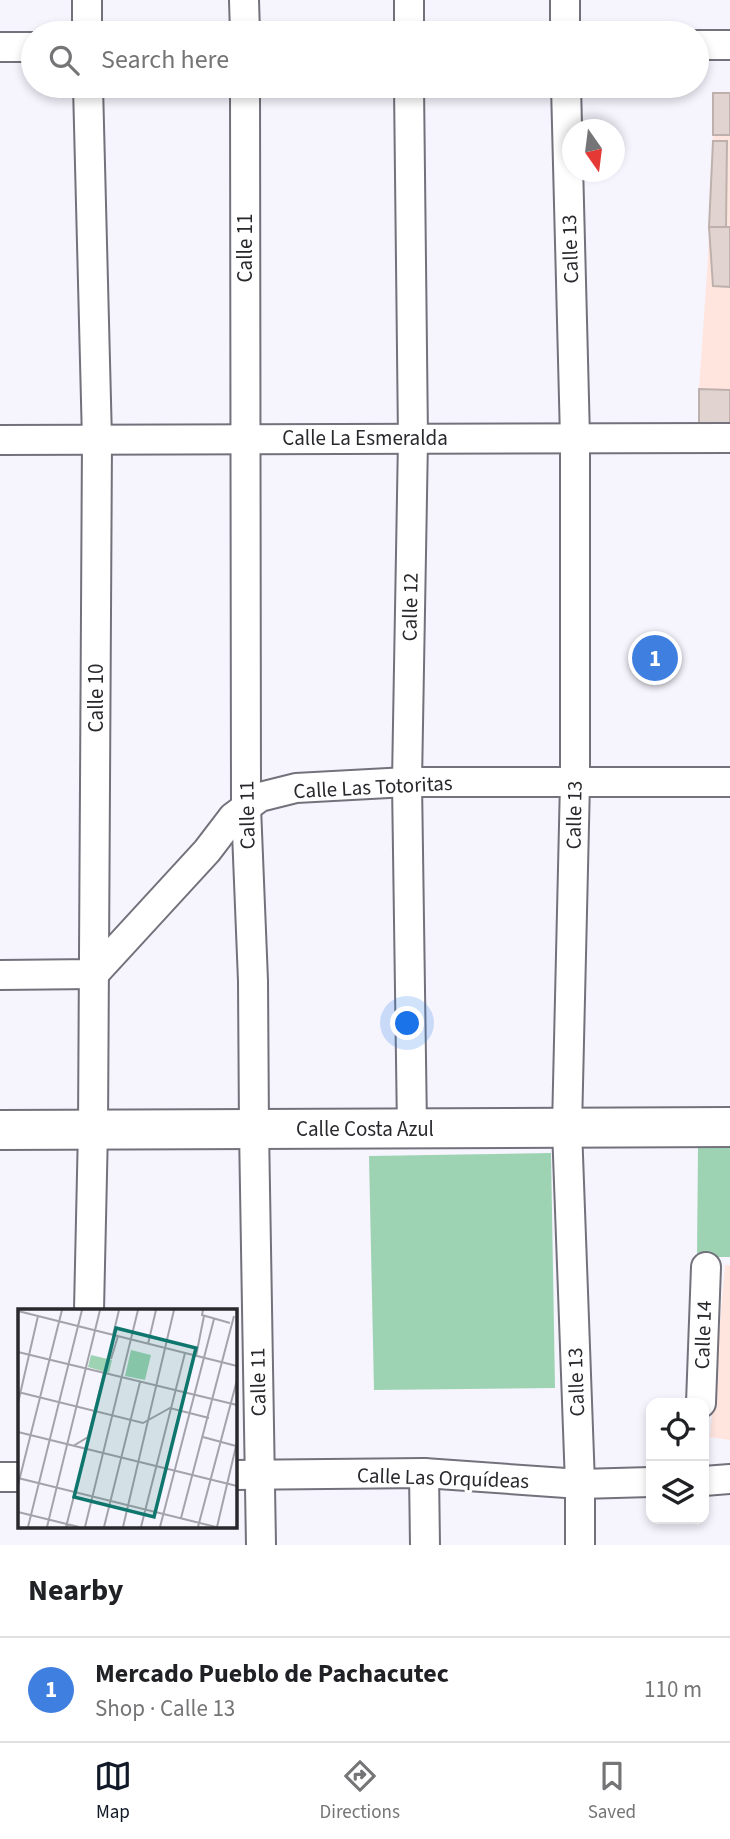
<!DOCTYPE html>
<meta charset="utf-8">
<style>
:root{--surface:#fff;--page:#f2f2f2;--text:#202124;--muted:#757577;--line:#e0e0e0;--accent:#111827}
body{margin:0;font-family:"Source Sans 3",sans-serif;background:var(--page);color:var(--text)}
.controls{position:absolute;right:21px;bottom:21px;display:grid;overflow:hidden;border-radius:14px;box-shadow:0 4px 10px #0003}
.controls button{width:63px;height:63px;display:grid;place-items:center;padding:0;border:0;border-bottom:2px solid var(--line);background:var(--surface);color:var(--text);font:35px sans-serif}
.compass{position:absolute;left:562px;top:119px;width:63px;height:63px;border-radius:50%;background:var(--surface);box-shadow:0 4px 10px #0003;rotate:166deg}
.you{position:absolute;left:408px;top:1024px;width:24px;height:24px;margin:-18px;border:5px solid #fff;border-radius:50%;background:#1a73e8;box-shadow:0 0 0 10px #1a73e833}
.badge{display:grid;place-items:center;width:46px;height:46px;border-radius:50%;background:var(--accent);color:#fff;font-size:23px;font-weight:700}
.pin{position:absolute;translate:-50% -50%;border:4px solid #fff;box-shadow:0 2px 7px #0006}
.list{margin:0;padding:0;list-style:none}
h2{display:flex;justify-content:space-between;align-items:center;height:91px;margin:0;padding:0 28px;font-size:30px}
h2 small{font-size:23px;font-weight:400;color:var(--muted)}
.list li{display:grid;grid-template-columns:46px 1fr auto;gap:21px;align-items:center;box-sizing:border-box;height:105px;padding:0 28px;border-top:2px solid var(--line)}
.list b{display:block;font-size:26px;white-space:nowrap}
.list p{margin:0;font-size:23px;white-space:nowrap;color:var(--muted)}
.list em{font-size:23px;font-style:normal;color:var(--muted)}
.icon{flex:none;width:38px;height:38px;fill:none;stroke:currentColor;stroke-width:2;stroke-linecap:round;stroke-linejoin:round}
.map{position:relative;flex:none;width:730px;height:1545px;overflow:hidden}
.search{position:absolute;background:var(--surface);box-shadow:0 4px 10px #0003;left:21px;right:21px;top:21px;height:77px;display:flex;align-items:center;gap:18px;box-sizing:border-box;padding:0 24px;border-radius:38px;color:var(--muted);font-size:26px}
.sheet{height:196px;background:var(--surface)}
nav{display:flex;justify-content:space-around;align-items:center;box-sizing:border-box;height:98px;border-top:2px solid var(--line);background:var(--surface);font-size:19px;color:var(--muted)}
nav a{display:grid;justify-items:center;gap:4px}
nav .on{color:var(--accent)}
.map>svg:first-child{display:block}
</style>
<div class="map">
<svg width="730" height="1545" viewBox="0 0 730 1545">
<rect width="100%" height="100%" fill="#f6f4fd"/>
<!-- education -->
<g fill="#ffe5de">
<path d="M713 135H730V431H699V389L708 258Z"/>
<path d="M725 1265H730V1440L710 1437Z"/>
</g>
<!-- green -->
<g fill="#9dd3b3">
<path d="M698 1146H730V1257H697Z"/>
<path d="M551 1153 555 1388 374 1390 369 1156Z"/>
</g>
<!-- building -->
<g fill="#e1d3cf" stroke="#beb1ad" stroke-width="2">
<rect x="713" y="93" width="17" height="42"/>
<path d="M713 141H727L726 227H709Z"/>
<path d="M709 227H730V287L713 286Z"/>
<path d="M699 389 730 390V431H699Z"/>
</g>
<g fill="none" stroke-linecap="round" stroke-linejoin="round">
<defs>
<g id="street">
<path d="M244 0 245 33"/>
<path d="M87 33V0"/>
<path d="M409 33V0"/>
<path d="M565 33V0"/>
<path d="M697 45H730"/>
<path d="M0 47H33"/>
<path d="M88 86 97 440 93 1129 89 1310"/>
<path d="M245 86 246 807 253 981 254 1129 261 1545"/>
<path d="M409 86 413 439 407 782 412 1128"/>
<path d="M566 86 575 438V782L567 1128 580 1484V1545"/>
<path d="M0 440 730 438"/>
<path d="M0 975 94 974 207 851 233 817 260 797 296 788 407 782H730"/>
<path d="M701 1403 706 1267"/>
<path d="M424 1473 425 1545"/>
<path d="M234 1475 424 1473 580 1484 651 1482"/>
<path d="M0 1477H19"/>
<path d="M704 1481 730 1479"/>
</g>
<path id="secondary" d="M0 1130 730 1127"/>
</defs>
<!-- street casing -->
<use href="#street" stroke="#73717b" stroke-width="32"/>
<!-- secondary casing -->
<use href="#secondary" stroke="#73717b" stroke-width="42"/>
<!-- street -->
<use href="#street" stroke="#fff" stroke-width="28"/>
<!-- secondary -->
<use href="#secondary" stroke="#fff" stroke-width="38"/>
</g>
<g text-anchor="middle" stroke-width="6" stroke-linejoin="round" paint-order="stroke">
<!-- street labels -->
<g font-size="21" fill="#29282d" stroke="#fff">
<text transform="translate(245 248) rotate(-90)" y="7">Calle 11</text>
<text transform="translate(570 249) rotate(-92)" y="7">Calle 13</text>
<text x="365" y="445">Calle La Esmeralda</text>
<text transform="translate(410 607) rotate(-89)" y="7">Calle 12</text>
<text transform="translate(96 698) rotate(-90)" y="7">Calle 10</text>
<text transform="translate(373 787) rotate(-3)" y="7">Calle Las Totoritas</text>
<text transform="translate(247 815) rotate(-91)" y="7">Calle 11</text>
<text transform="translate(574 815) rotate(-89)" y="7">Calle 13</text>
<text x="365" y="1136">Calle Costa Azul</text>
<text transform="translate(703 1335) rotate(-88)" y="7">Calle 14</text>
<text transform="translate(258 1382) rotate(-91)" y="7">Calle 11</text>
<text transform="translate(576 1382) rotate(-92)" y="7">Calle 13</text>
<text transform="translate(443 1478) rotate(2)" y="7">Calle Las Orquídeas</text>
</g>
</g>
<!-- overview -->
<g transform="translate(18 1309)">
<rect width="219" height="219" fill="#f6f4fd"/>
<path d="M113 41 133 46 127 71 107 67ZM73 46 94 51 91 64 70 58Z" fill="#9dd3b3"/>
<path fill="none" stroke="#a4a2aa" stroke-width="2" d="M185 1 184 6 212 14M0 2 219 57M95 26 101 1M130 35 138 1M0 43 219 96M178 47 186 7M93 50 100 27M0 83 125 114 152 99 191 109M0 94 20 7M0 123 219 177M185 128 218 137M55 137 70 128 86 64M0 169 198 218M0 176 44 1M0 203 61 218M163 209 216 7M10 218 64 1M29 218 82 1M48 218 57 183M67 218 120 1M86 218 122 73M105 218 156 1M123 218 167 44M142 218 196 10M180 218 219 71M199 218 219 133"/>
<path fill="#0f766e" fill-opacity="0.15" stroke="#0f766e" stroke-width="3.5" d="M98 19 178 39 136 208 56 188Z"/>
<rect width="219" height="219" fill="none" stroke="#29282d" stroke-width="3.5"/>
</g>
</svg>
<div class="controls">
<button><svg class="icon" aria-label="locate" viewBox="0 0 24 24"><circle cx="12" cy="12" r="6"/><path d="M12 2v4M12 18v4M2 12h4M18 12h4"/></svg></button>
<button><svg class="icon" aria-label="layers" viewBox="0 0 24 24"><path d="M12 4l9 5-9 5-9-5zM3 14l9 5 9-5"/></svg></button>
</div>
<svg class="compass" viewBox="-18 -18 36 36"><path d="M0-13l5 13h-10z" fill="#e53935"/><path d="M0 13l5-13h-10z" fill="#757577"/></svg>
<div class="you"></div>
<div class="pin badge" style="left:655px;top:658px;background:#3f7fe0">1</div>
<div class="search"><svg class="icon" aria-label="search" viewBox="0 0 24 24"><circle cx="10" cy="10" r="6"/><path d="M15 15l6 6"/></svg>Search here</div>
</div>
<section class="sheet">
<h2>Nearby<small></small></h2>
<ul class="list">
<li><span class="badge" style="background:#3f7fe0">1</span><div><b>Mercado Pueblo de Pachacutec</b><p>Shop · Calle 13</p></div><em>110 m</em></li>
</ul>
</section>
<nav>
<a class="on"><svg class="icon" aria-label="map" viewBox="0 0 24 24"><path d="M3 6l6-2 6 2 6-2v14l-6 2-6-2-6 2zM9 4v14M15 6v14"/></svg>Map</a>
<a><svg class="icon" aria-label="directions" viewBox="0 0 24 24"><path d="M12 3l9 9-9 9-9-9zM9 14v-3h6M13 9l2 2-2 2"/></svg>Directions</a>
<a><svg class="icon" aria-label="saved" viewBox="0 0 24 24"><path d="M7 4h10v16l-5-4-5 4z"/></svg>Saved</a>
</nav>
